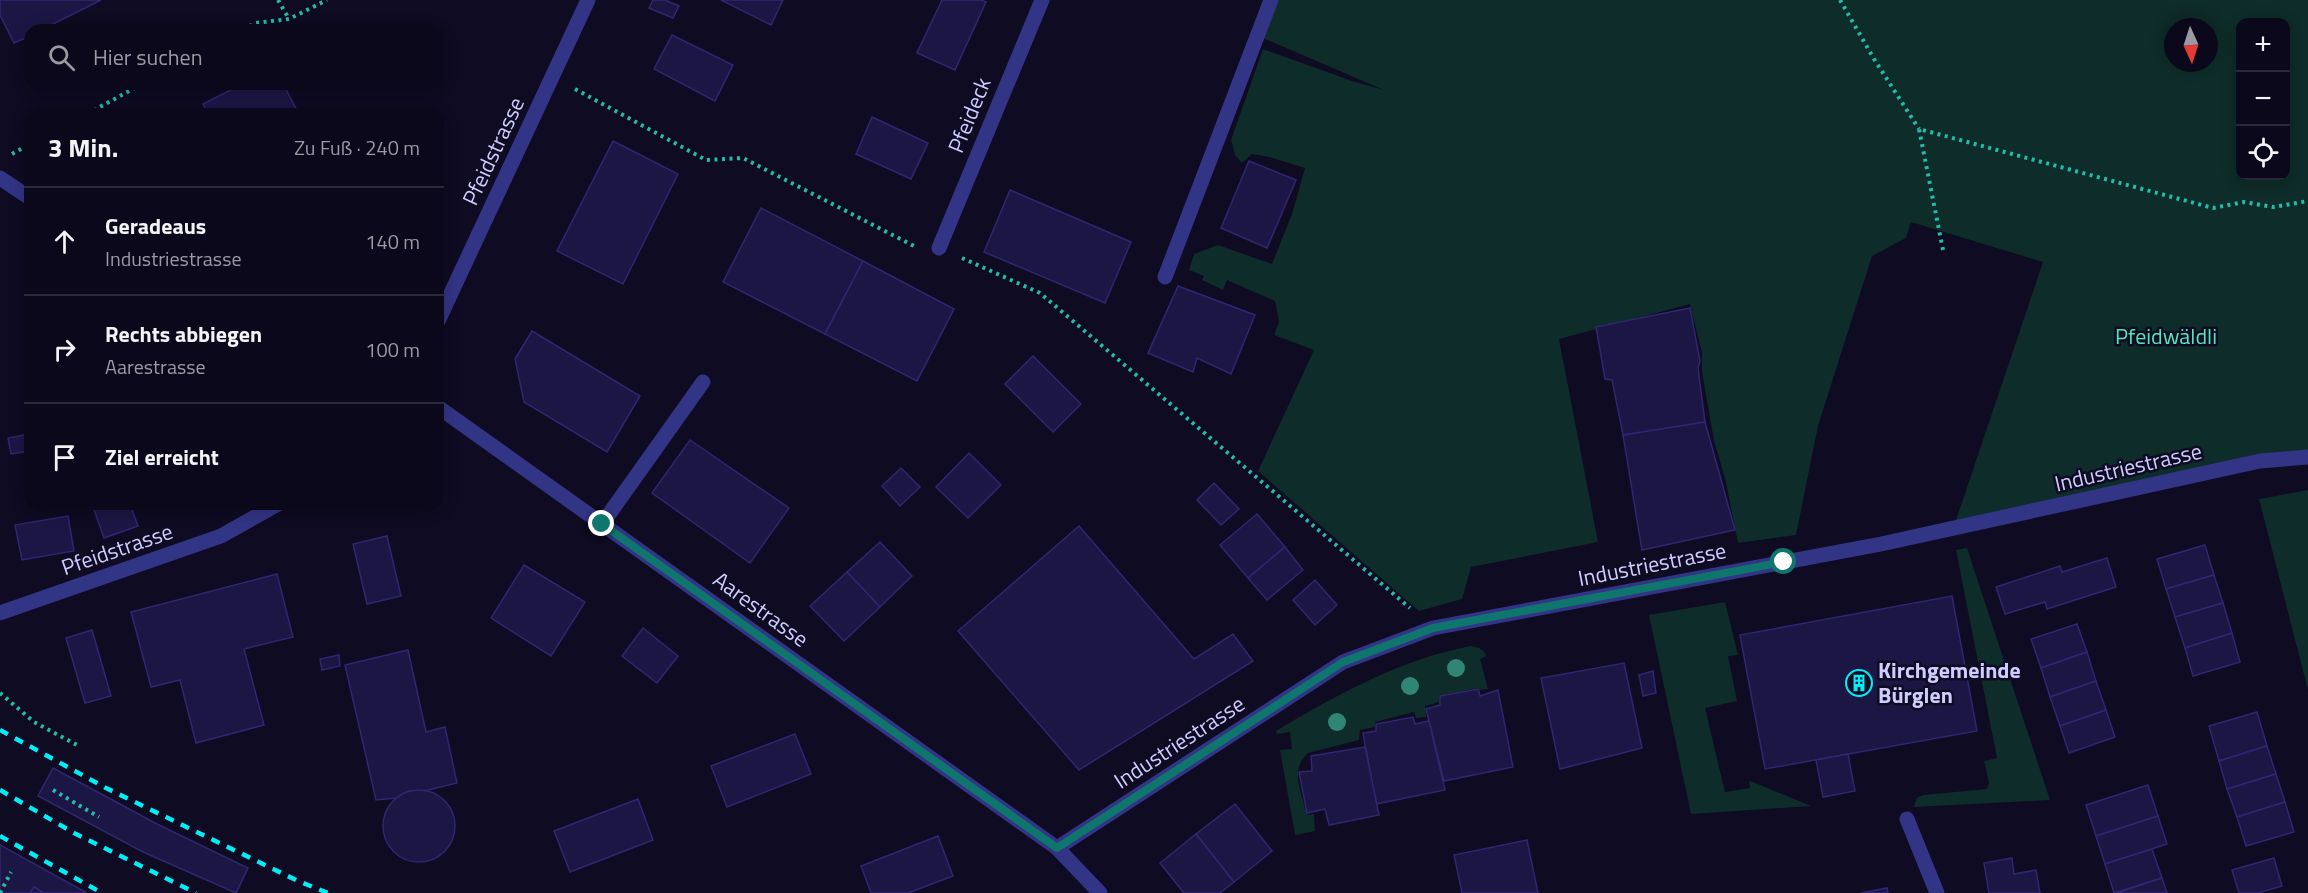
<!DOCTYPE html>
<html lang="de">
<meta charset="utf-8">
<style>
:root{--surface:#0a081a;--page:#181627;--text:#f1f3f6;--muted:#999aa2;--line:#2a2939}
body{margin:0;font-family:"Titillium Web",sans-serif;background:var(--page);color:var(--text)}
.controls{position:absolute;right:18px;top:18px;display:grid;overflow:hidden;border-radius:12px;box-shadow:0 3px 15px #0003}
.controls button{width:54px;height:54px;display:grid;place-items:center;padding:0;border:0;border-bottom:2px solid var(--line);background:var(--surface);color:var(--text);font:30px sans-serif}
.compass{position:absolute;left:2164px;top:18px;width:54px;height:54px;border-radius:50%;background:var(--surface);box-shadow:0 3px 15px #0003;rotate:177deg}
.stop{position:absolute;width:18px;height:18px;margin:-14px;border:4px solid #0f766e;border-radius:50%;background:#fff}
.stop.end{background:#0f766e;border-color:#fff;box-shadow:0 2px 6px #0008}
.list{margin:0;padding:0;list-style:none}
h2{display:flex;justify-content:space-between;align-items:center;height:78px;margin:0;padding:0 24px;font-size:26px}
h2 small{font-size:20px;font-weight:400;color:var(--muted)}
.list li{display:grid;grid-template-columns:39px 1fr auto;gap:18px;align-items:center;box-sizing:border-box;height:108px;padding:0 24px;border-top:2px solid var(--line)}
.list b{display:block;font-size:22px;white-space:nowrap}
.list p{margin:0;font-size:20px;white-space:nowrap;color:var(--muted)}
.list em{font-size:20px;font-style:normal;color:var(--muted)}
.icon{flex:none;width:33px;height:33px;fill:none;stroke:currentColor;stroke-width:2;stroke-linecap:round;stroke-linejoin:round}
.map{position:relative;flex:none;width:2308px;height:893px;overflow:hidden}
.search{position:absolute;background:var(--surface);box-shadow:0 3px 15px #0003;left:24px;top:24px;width:420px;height:66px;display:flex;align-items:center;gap:15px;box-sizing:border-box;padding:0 21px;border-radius:18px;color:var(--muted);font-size:22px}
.panel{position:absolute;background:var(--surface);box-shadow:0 3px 15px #0003;left:24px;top:108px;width:420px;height:402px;border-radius:18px}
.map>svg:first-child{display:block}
</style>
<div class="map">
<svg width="2308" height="893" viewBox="0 0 2308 893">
<rect width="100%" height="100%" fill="#0e0b22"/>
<!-- green -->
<g fill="#0e2c29" fill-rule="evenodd">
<path d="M1271 0H2308V457L1953 529 2043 262 1911 222 1906 238 1872 256 1818 426 1796 535 1738 543 1725 478 1714 441 1702 372V353L1690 304 1559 339 1598 542 1471 567 1462 599 1419 611 1258 471 1314 350 1274 335 1279 322 1275 301 1227 280 1223 290 1202 280 1204 276 1189 270 1194 254 1218 245 1272 264 1292 214 1305 168 1269 157 1252 154 1242 163 1235 155 1231 140 1263 49 1352 81 1384 90 1256 35ZM2240 22H2286V176H2240ZM2173 27H2209V63H2173Z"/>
<path d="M2308 490V690L2259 499Z"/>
<path d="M1967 548 2050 800 1914 807 1917 798 1923 795 1987 789 1989 783 1984 761 1997 758 1956 550Z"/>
<path d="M1725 602 1738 655 1728 656 1737 701 1705 708 1725 792 1750 788 1749 781 1753 782 1811 806 1691 814 1649 615Z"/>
<path d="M1471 646C1478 647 1484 649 1486 656L1480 659 1488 689 1479 690 1478 688 1439 696V702L1425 706 1426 717 1416 718 1414 712 1375 722V727L1360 730 1359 740 1308 753C1290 769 1301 789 1305 809L1308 815 1314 814 1315 831 1295 835 1280 750 1292 749 1290 732 1277 734 1276 731C1336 695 1401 659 1471 646Z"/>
</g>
<!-- building -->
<g fill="#1c1644" stroke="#302672" stroke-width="1.5">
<path d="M0 0H101L41 30H30V36L14 43 0 15Z"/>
<path d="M653 0H665L679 6 673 18 649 8Z"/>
<path d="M721 0H783L771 25Z"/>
<path d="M942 0H981L986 2 955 70 917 53Z"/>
<path d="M672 35 733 65 715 101 654 69Z"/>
<path d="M242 84H283L299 114H208L203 104Z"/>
<path d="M872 117 928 143 911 179 856 154Z"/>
<path d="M613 141 678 174 623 284 557 251Z"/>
<path d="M1249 161 1296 180 1267 248 1221 228Z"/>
<path d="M1010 190 1131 242 1105 303 984 252Z"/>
<path d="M761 208 863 261 825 334 723 282Z"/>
<path d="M863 261 954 309 917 381 825 334Z"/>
<path d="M1178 286 1255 315 1231 374 1197 358 1193 372 1148 353Z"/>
<path d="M1690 308 1700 361 1698 368 1705 422 1623 435 1612 380 1605 379 1596 327Z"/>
<path d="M532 331 640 396 607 452 524 402 515 359Z"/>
<path d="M1033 356 1081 404 1053 432 1005 384Z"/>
<path d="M1705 422 1735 530 1642 550 1623 435Z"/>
<path d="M30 434V451L11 454 8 438Z"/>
<path d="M690 440 789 508 750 563 652 493Z"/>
<path d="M969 453 1001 485 968 518 936 487Z"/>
<path d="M901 468 920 487 900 506 882 486Z"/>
<path d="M1214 483 1239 509 1221 525 1197 500Z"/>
<path d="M92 504H130L138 526 104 538Z"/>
<path d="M1257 514 1285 547 1248 578 1220 545Z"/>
<path d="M68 516 74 551 22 560 15 525Z"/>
<path d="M1079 526 1194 659 1233 634 1253 661 1079 770 958 631Z"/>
<path d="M387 536 401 596 367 604 353 544Z"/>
<path d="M880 542 912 576 880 607 847 572Z"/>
<path d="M2205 545 2214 575 2166 589 2157 559Z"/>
<path d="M1285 547 1303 570 1267 600 1248 578Z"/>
<path d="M2107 558 2116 587 2047 609 2045 602 2005 614 1996 587 2060 566 2062 572Z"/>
<path d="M524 565 585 602 551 656 491 618Z"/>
<path d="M847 572 880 607 844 641 810 606Z"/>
<path d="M277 574 293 637 244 649 264 725 196 743 180 680 151 687 131 612Z"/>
<path d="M2214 575 2223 603 2175 617 2166 589Z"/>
<path d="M1315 580 1337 605 1315 625 1293 600Z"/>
<path d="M1952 596 1977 731 1765 769 1740 635Z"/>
<path d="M2223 603 2232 633 2185 648 2175 617Z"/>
<path d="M2077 624 2087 652 2041 668 2031 639Z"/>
<path d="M643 628 678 656 657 683 622 656Z"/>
<path d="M92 630 111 696 85 703 66 638Z"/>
<path d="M2232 633 2240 662 2193 676 2185 648Z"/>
<path d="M408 650 426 732 445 727 457 783 424 791H409L396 798 376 800 345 665Z"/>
<path d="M2087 652 2096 681 2050 697 2041 668Z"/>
<path d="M339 655 340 666 322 670 320 659Z"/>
<path d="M1624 663 1642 748 1560 769 1541 678Z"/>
<path d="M1653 671 1656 693 1643 696 1639 675Z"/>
<path d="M2096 681 2106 710 2060 726 2050 697Z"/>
<path d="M1478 689 1480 696 1498 690 1513 767 1444 781 1426 709 1440 705V696Z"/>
<path d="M2106 710 2115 737 2069 753 2060 726Z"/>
<path d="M2257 712 2267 746 2219 761 2209 726Z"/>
<path d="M1413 717 1415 724 1429 721 1445 790 1376 804 1363 733 1376 731V724Z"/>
<path d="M795 734 811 774 727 807 711 766Z"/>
<path d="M2267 746 2276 774 2227 789 2219 761Z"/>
<path d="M1365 747 1379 815 1329 825 1325 809 1307 813 1299 772 1312 771 1311 756Z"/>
<path d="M1848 754 1855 791 1823 797 1816 760Z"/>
<path d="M53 768 157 824 248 868 236 893 143 852 38 796Z"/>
<path d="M2276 774 2285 802 2237 817 2227 789Z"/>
<path d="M2148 785 2158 816 2096 836 2086 805Z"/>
<circle cx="419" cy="826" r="36"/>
<path d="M638 799 653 840 570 872 554 831Z"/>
<path d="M2285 802 2294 832 2246 846 2237 817Z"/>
<path d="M1235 804 1272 851 1234 882 1196 834Z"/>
<path d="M2158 816 2167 844 2105 864 2096 836Z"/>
<path d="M1196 834 1234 882 1220 893H1184L1160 863Z"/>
<path d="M938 836 953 876 908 893H871L861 866Z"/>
<path d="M1527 840 1538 893H1462L1454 855Z"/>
<path d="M0 845 87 893H44L34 887 30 893H0Z"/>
<path d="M2152 849 2162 878 2114 893 2105 864Z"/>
<path d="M2012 858 2014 874 2036 870 2040 893H1989L1984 863Z"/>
<path d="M2274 858 2282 886 2258 893H2239L2232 870Z"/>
<path d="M2162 878 2167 893H2117Z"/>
<path d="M34 887 44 893H30Z"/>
<path d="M1887 888 1888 893H1861Z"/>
</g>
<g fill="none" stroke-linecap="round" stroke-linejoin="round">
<!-- path -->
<g stroke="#23bca9" stroke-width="4" stroke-dasharray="3 4.5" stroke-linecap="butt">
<path d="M278 0 289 19"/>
<path d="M1840 0 1874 59 1919 129"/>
<path d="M243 30 255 23 289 19 327 0"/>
<path d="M575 89 706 160 743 158 914 246"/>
<path d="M87 114 142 84"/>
<path d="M12 154 30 144"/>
<path d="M1943 250 1919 129 2213 208 2244 202 2273 207 2308 201"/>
<path d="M962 258 1040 293 1410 608"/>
<path d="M0 693 34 722 77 745"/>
<path d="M53 790 99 817"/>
<path d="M0 893 11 872"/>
</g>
<!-- lane -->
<g stroke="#323485" stroke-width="15">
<path d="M1165 277 1271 0"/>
<path d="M602 524 703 382"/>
<path d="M1907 819 1937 893"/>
</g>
<!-- street -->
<g stroke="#323485" stroke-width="15">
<path d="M0 178 30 198"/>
<path d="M939 248 1042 0"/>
<path d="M438 321 588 0"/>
<path d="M438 407 1057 848 1100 893"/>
<path d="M0 613 221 536 278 504"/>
<path d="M1057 848 1343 662 1433 628 1881 544 2260 461 2308 457"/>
</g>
<!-- rail -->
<g stroke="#00eef7" stroke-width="4.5" stroke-dasharray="9 8" stroke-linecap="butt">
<path d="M0 730 106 788 298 881 328 893"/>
<path d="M0 790 74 833 196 893"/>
<path d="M0 836 102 893"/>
</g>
</g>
<!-- trees -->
<g fill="#318574">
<circle cx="1456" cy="668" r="9"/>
<circle cx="1410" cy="686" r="9"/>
<circle cx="1337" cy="722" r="9"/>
</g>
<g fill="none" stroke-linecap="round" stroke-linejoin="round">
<!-- route -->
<path stroke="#0f766e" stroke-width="8" d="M602 524 1057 848 1343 662 1433 628 1784 562"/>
</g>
<!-- icons -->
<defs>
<symbol id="building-ring" viewBox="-11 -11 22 22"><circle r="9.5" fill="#0e0b22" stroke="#00eef7" stroke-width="1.5"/><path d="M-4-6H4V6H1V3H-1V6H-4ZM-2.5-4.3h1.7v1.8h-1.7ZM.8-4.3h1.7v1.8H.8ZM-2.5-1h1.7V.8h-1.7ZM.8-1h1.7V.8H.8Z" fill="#00eef7"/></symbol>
</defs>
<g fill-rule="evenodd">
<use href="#building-ring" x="1844" y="668" width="30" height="30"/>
</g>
<g text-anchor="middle" stroke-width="5" stroke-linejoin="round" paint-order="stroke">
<!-- street labels -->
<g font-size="22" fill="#cfccff" stroke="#0e0b22">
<text transform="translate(969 115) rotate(-68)" y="8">Pfeideck</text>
<text transform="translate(493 151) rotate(-65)" y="8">Pfeidstrasse</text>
<text transform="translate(2128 467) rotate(-13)" y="8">Industriestrasse</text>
<text transform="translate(117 549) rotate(-19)" y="8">Pfeidstrasse</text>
<text transform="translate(1652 564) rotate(-11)" y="8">Industriestrasse</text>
<text transform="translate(761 609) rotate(36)" y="8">Aarestrasse</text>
<text transform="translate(1179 742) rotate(-33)" y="8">Industriestrasse</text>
</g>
<!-- park labels -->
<g font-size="22" fill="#4ee9b8" stroke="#0e0b22">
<text x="2166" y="344">Pfeidwäldli</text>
</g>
<!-- poi labels -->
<g font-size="22" font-weight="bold" fill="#cfccff" stroke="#0e0b22" text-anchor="start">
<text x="1878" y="678">Kirchgemeinde<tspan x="1878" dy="25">Bürglen</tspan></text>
</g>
</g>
</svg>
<div class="controls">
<button>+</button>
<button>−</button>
<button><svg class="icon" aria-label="locate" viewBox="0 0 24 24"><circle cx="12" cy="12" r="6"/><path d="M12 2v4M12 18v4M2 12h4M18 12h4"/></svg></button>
</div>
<svg class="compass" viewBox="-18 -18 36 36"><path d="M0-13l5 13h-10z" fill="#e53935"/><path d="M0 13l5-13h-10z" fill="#999aa2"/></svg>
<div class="stop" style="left:1784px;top:562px"></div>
<div class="stop end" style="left:602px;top:524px"></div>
<div class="search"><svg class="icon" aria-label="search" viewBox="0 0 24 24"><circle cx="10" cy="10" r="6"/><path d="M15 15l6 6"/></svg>Hier suchen</div>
<section class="panel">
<h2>3 Min.<small>Zu Fuß · 240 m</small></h2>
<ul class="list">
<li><svg class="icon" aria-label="ahead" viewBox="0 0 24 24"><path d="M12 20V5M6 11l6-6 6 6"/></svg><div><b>Geradeaus</b><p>Industriestrasse</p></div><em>140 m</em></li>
<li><svg class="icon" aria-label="right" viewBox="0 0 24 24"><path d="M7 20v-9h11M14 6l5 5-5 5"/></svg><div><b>Rechts abbiegen</b><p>Aarestrasse</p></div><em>100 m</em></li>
<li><svg class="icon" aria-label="arrive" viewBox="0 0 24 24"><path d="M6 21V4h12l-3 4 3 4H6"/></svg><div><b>Ziel erreicht</b></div></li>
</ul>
</section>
</div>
